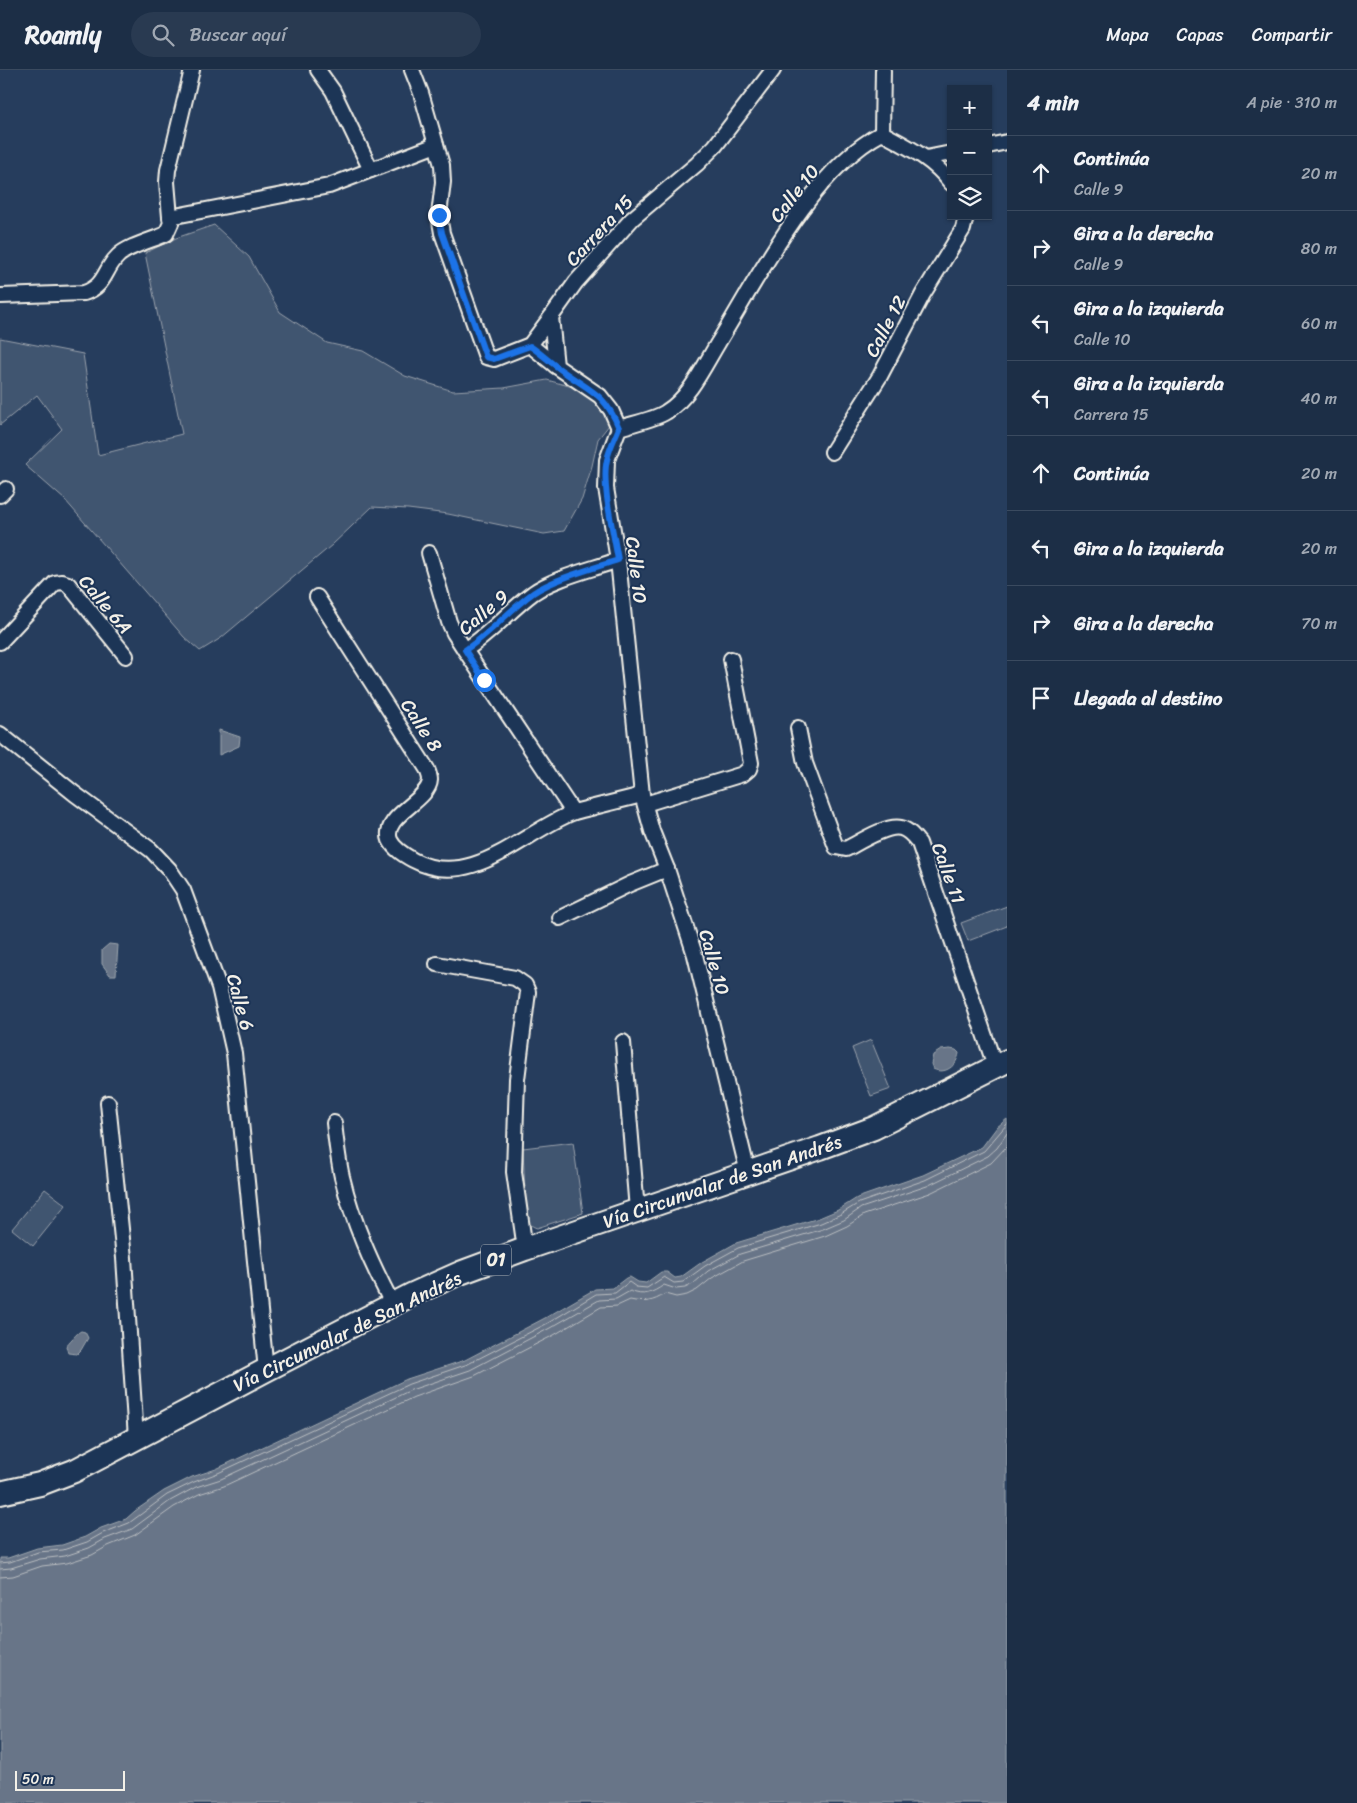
<!DOCTYPE html>
<html lang="es">
<meta charset="utf-8">
<style>
:root{--surface:#1c2e46;--page:#293a51;--text:#f1f3f6;--muted:#a0a8b3;--line:#3a4a5f}
body{margin:0;font-family:Sriracha,sans-serif;background:var(--page);color:var(--text)}
.controls{position:absolute;right:15px;top:15px;display:grid;overflow:hidden;border-radius:0px;box-shadow:0 1px 4px #0004}
.controls button{width:45px;height:45px;display:grid;place-items:center;padding:0;border:0;border-bottom:1px solid var(--line);background:var(--surface);color:var(--text);font:25px sans-serif}
.scale{position:absolute;left:15px;bottom:12px;width:110px;box-sizing:border-box;padding-left:5px;border:2px solid #f4f1e8;border-top:0;font-size:14px;line-height:18px;white-space:nowrap;color:#f4f1e8;-webkit-text-stroke:4px #1d3557;paint-order:stroke}
.stop{position:absolute;width:15px;height:15px;margin:-11px;border:4px solid #1a73e8;border-radius:50%;background:#fff}
.stop.end{background:#1a73e8;border-color:#fff;box-shadow:0 1px 5px #0008}
.list{margin:0;padding:0;list-style:none}
h2{display:flex;justify-content:space-between;align-items:center;height:65px;margin:0;padding:0 20px;font-size:21px}
h2 small{font-size:16px;font-weight:400;color:var(--muted)}
.list li{display:grid;grid-template-columns:32px 1fr auto;gap:15px;align-items:center;box-sizing:border-box;height:75px;padding:0 20px;border-top:1px solid var(--line)}
.list b{display:block;font-size:19px;white-space:nowrap}
.list p{margin:0;font-size:16px;white-space:nowrap;color:var(--muted)}
.list em{font-size:16px;font-style:normal;color:var(--muted)}
.icon{flex:none;width:28px;height:28px;fill:none;stroke:currentColor;stroke-width:2;stroke-linecap:round;stroke-linejoin:round}
.map{position:relative;flex:none;width:1007px;height:1733px;overflow:hidden}
header{display:flex;align-items:center;gap:30px;box-sizing:border-box;height:70px;padding:0 25px;background:var(--surface);border-bottom:1px solid var(--line)}
header strong{font-size:24px}
nav{display:flex;gap:28px;margin-inline-start:auto;font-size:18px}
.search{width:350px;height:45px;background:var(--page);display:flex;align-items:center;gap:12px;box-sizing:border-box;padding:0 18px;border-radius:28px;color:var(--muted);font-size:19px}
main{display:flex}
aside{flex:1;background:var(--surface)}
.map>svg:first-child{display:block}
</style>
<header>
<strong>Roamly</strong>
<div class="search"><svg class="icon" aria-label="search" viewBox="0 0 24 24"><circle cx="10" cy="10" r="6"/><path d="M15 15l6 6"/></svg>Buscar aquí</div>
<nav><a>Mapa</a><a>Capas</a><a>Compartir</a></nav>
</header>
<main>
<div class="map">
<svg width="1007" height="1733" viewBox="0 0 1007 1733">
<rect width="100%" height="100%" fill="#263d5d"/>
<filter id="ink" filterUnits="userSpaceOnUse"><feTurbulence type="fractalNoise" baseFrequency=".02" numOctaves="2"/><feDisplacementMap in="SourceGraphic" scale="10" xChannelSelector="R" yChannelSelector="G"/><feConvolveMatrix kernelMatrix="1 2 1 2 8 2 1 2 1" color-interpolation-filters="sRGB"/></filter>
<g filter="url(#ink)">
<!-- green -->
<g fill="#40546f" stroke="#9aa2ac">
<path d="M214 155 249 187 280 242 327 273 363 281 405 306 453 321 504 318 547 310 580 319 601 332 613 350 598 369 592 396 582 429 564 461 544 464 448 444 408 439 372 437 332 475 221 568 200 581 184 567 65 430 25 395 62 359 37 325 0 355V268L83 284 98 385 182 364 145 183 176 168Z"/>
<path d="M1007 836V856L968 871 961 853Z"/>
<path d="M871 970 891 1019 871 1026 852 978Z"/>
<path d="M573 1072 583 1143 537 1158C531 1156 529 1154 526 1147L523 1078Z"/>
<path d="M45 1119 66 1135 33 1176 12 1159Z"/>
</g>
<!-- water -->
<g fill="#677588" stroke="#9fa7ae">
<path d="M219 660 240 667 239 676 219 685Z"/>
<path d="M109 874 118 875 116 905H110L102 894V880Z"/>
<path d="M950 979 956 980 959 983C957 996 945 1005 933 999L931 994 933 985 941 980Z"/>
<path d="M1007 1049V1733H0V1488H8L37 1478 62 1475 85 1467 101 1458 126 1449 135 1441 164 1421 192 1407 216 1399 407 1309 465 1290 545 1248 595 1219 613 1218 626 1208 630 1207 638 1212 646 1213 661 1202H667L675 1208 681 1207 702 1192 736 1173 819 1148 838 1140 857 1128 923 1105 982 1077 997 1057Z"/>
<path d="M81 1261 85 1262 88 1268 81 1280 77 1284 68 1283 66 1276C68 1273 78 1262 81 1261Z"/>
</g>
<g fill="none" stroke-linecap="round" stroke-linejoin="round">
<!-- shore -->
<g stroke="#bcbfc2" stroke-width="1">
<path d="M0 1493 10 1492 38 1482 63 1480 87 1472 103 1463 129 1453 167 1425 194 1412 218 1403 409 1314 468 1294 548 1253 596 1224 615 1223 629 1212 636 1217 647 1218 664 1207 674 1213 683 1212 705 1196 738 1178 821 1153 841 1144 859 1133 925 1110 984 1081 1007 1054"/>
<path d="M0 1499 11 1498 40 1489 65 1486 89 1478 105 1469 132 1459 170 1431 196 1417 221 1409 411 1320 470 1300 550 1258 599 1230 616 1229 630 1221C644 1227 652 1223 664 1215L676 1219 685 1218 693 1214 708 1201 740 1184 823 1159 844 1150 861 1138 927 1116 988 1086 997 1078 1007 1063"/>
<path d="M0 1507 13 1506 42 1496 67 1493 92 1485 108 1476 135 1465 174 1437 199 1424 224 1416 414 1327 474 1306 554 1265 601 1237 617 1236 630 1230C644 1233 653 1232 665 1224L676 1227 687 1225 697 1220 712 1208 743 1191 825 1166 847 1156 864 1145 930 1123 991 1093 1007 1076"/>
</g>
<defs>
<g id="minor">
<path d="M318 0 333 21 371 100"/>
<path d="M412 0 421 23 442 95 443 112 439 145 442 163 486 287 494 289 530 275 551 247"/>
<path d="M882 63C908 77 933 89 951 113"/>
<path d="M882 63 883 0"/>
<path d="M988 76 1007 72"/>
<path d="M926 88 951 83"/>
<path d="M170 147 167 112 168 100 192 0"/>
<path d="M1 226 84 223C106 216 104 199 118 186 128 176 153 170 166 164L171 153 170 147 329 116 436 75"/>
<path d="M530 275 556 296"/>
<path d="M619 358 611 340 600 326 556 296 551 247 576 212 632 149 697 94 715 76 773 0"/>
<path d="M832 382 880 306 923 224 963 159 966 146"/>
<path d="M0 425 6 419"/>
<path d="M429 483 449 552 454 563 465 580"/>
<path d="M317 527 427 699C428 702 430 706 430 710 429 731 381 746 390 770 394 779 404 785 413 790 471 821 522 763 572 743 579 740 587 739 594 737 610 733 626 729 642 725"/>
<path d="M0 572 55 513 62 512 68 514 126 586"/>
<path d="M798 658 805 693 836 777 846 779C858 773 887 754 901 758 909 760 914 767 919 773L995 996"/>
<path d="M0 664 75 724 151 780 169 799 183 820 219 917 234 983 266 1300"/>
<path d="M645 734 743 704 749 699 751 693 731 589"/>
<path d="M573 742 465 580C490 564 509 541 533 523 554 508 593 499 618 490"/>
<path d="M560 848 630 814 667 799"/>
<path d="M437 894 515 908 525 915 528 922 517 1009 514 1102 525 1179"/>
<path d="M623 972 637 1140"/>
<path d="M108 1033 124 1188 136 1368"/>
<path d="M334 1053C336 1071 338 1089 342 1107 353 1153 371 1193 393 1235"/>
<path d="M748 1103 695 885 667 799 652 761 642 725 618 490 606 418 607 390 619 358C631 354 656 349 666 342 690 327 704 296 718 273 759 206 812 100 882 63"/>
</g>
<path id="trunk" d="M0 1423 40 1414 74 1401 266 1300 413 1224 460 1203 525 1179 820 1078 874 1058 1007 991"/>
</defs>
<!-- minor casing -->
<use href="#minor" stroke="#f4f1e8" stroke-width="18"/>
<!-- trunk casing -->
<use href="#trunk" stroke="#f4f1e8" stroke-width="26"/>
<!-- minor -->
<use href="#minor" stroke="#1d3557" stroke-width="14"/>
<!-- trunk -->
<use href="#trunk" stroke="#1d3557" stroke-width="22"/>
</g>
</g>
<g fill="none" stroke-linecap="round" stroke-linejoin="round" filter="url(#ink)">
<!-- route -->
<path stroke="#1a73e8" stroke-width="6" d="M439 145 442 163 486 287 494 289 530 276C542 284 552 294 564 302 592 322 605 324 619 358 615 368 609 379 607 390 601 414 614 464 618 490 594 498 553 509 533 523 509 540 490 564 465 580L484 610"/>
</g>
<g text-anchor="middle" stroke-width="4" stroke-linejoin="round" paint-order="stroke">
<!-- shield labels -->
<rect fill="#1d3557" stroke="#b4b9bc" stroke-width="1" x="481" y="1174.5" width="30" height="31" rx="4"/>
<g font-size="18" font-weight="bold" fill="#f4f1e8">
<text x="496" y="1196">01</text>
</g>
<!-- street labels -->
<g font-size="19" fill="#f4f1e8" stroke="#1d3557">
<text transform="translate(794 123) rotate(-52)" y="7">Calle 10</text>
<text transform="translate(599 160) rotate(-47)" y="7">Carrera 15</text>
<text transform="translate(885 256) rotate(-62)" y="7">Calle 12</text>
<text transform="translate(637 500) rotate(83)" y="7">Calle 10</text>
<text transform="translate(106 534) rotate(50)" y="7">Calle 6A</text>
<text transform="translate(483 542) rotate(-40)" y="7">Calle 9</text>
<text transform="translate(422 655) rotate(57)" y="7">Calle 8</text>
<text transform="translate(949 803) rotate(70)" y="7">Calle 11</text>
<text transform="translate(715 892) rotate(74)" y="7">Calle 10</text>
<text transform="translate(241 932) rotate(75)" y="7">Calle 6</text>
<text transform="translate(722 1111) rotate(-19)" y="7">Vía Circunvalar de San Andrés</text>
<text transform="translate(347 1261) rotate(-26)" y="7">Vía Circunvalar de San Andrés</text>
</g>
</g>
</svg>
<div class="controls">
<button>+</button>
<button>−</button>
<button><svg class="icon" aria-label="layers" viewBox="0 0 24 24"><path d="M12 4l9 5-9 5-9-5zM3 14l9 5 9-5"/></svg></button>
</div>
<div class="scale">50 m</div>
<div class="stop" style="left:484px;top:610px"></div>
<div class="stop end" style="left:439px;top:145px"></div>
</div>
<aside>
<h2>4 min<small>A pie · 310 m</small></h2>
<ul class="list">
<li><svg class="icon" aria-label="ahead" viewBox="0 0 24 24"><path d="M12 20V5M6 11l6-6 6 6"/></svg><div><b>Continúa</b><p>Calle 9</p></div><em>20 m</em></li>
<li><svg class="icon" aria-label="right" viewBox="0 0 24 24"><path d="M7 20v-9h11M14 6l5 5-5 5"/></svg><div><b>Gira a la derecha</b><p>Calle 9</p></div><em>80 m</em></li>
<li><svg class="icon" aria-label="left" viewBox="0 0 24 24"><path d="M17 20v-9H6M10 6l-5 5 5 5"/></svg><div><b>Gira a la izquierda</b><p>Calle 10</p></div><em>60 m</em></li>
<li><svg class="icon" aria-label="left" viewBox="0 0 24 24"><path d="M17 20v-9H6M10 6l-5 5 5 5"/></svg><div><b>Gira a la izquierda</b><p>Carrera 15</p></div><em>40 m</em></li>
<li><svg class="icon" aria-label="ahead" viewBox="0 0 24 24"><path d="M12 20V5M6 11l6-6 6 6"/></svg><div><b>Continúa</b></div><em>20 m</em></li>
<li><svg class="icon" aria-label="left" viewBox="0 0 24 24"><path d="M17 20v-9H6M10 6l-5 5 5 5"/></svg><div><b>Gira a la izquierda</b></div><em>20 m</em></li>
<li><svg class="icon" aria-label="right" viewBox="0 0 24 24"><path d="M7 20v-9h11M14 6l5 5-5 5"/></svg><div><b>Gira a la derecha</b></div><em>70 m</em></li>
<li><svg class="icon" aria-label="arrive" viewBox="0 0 24 24"><path d="M6 21V4h12l-3 4 3 4H6"/></svg><div><b>Llegada al destino</b></div></li>
</ul>
</aside>
</main>
